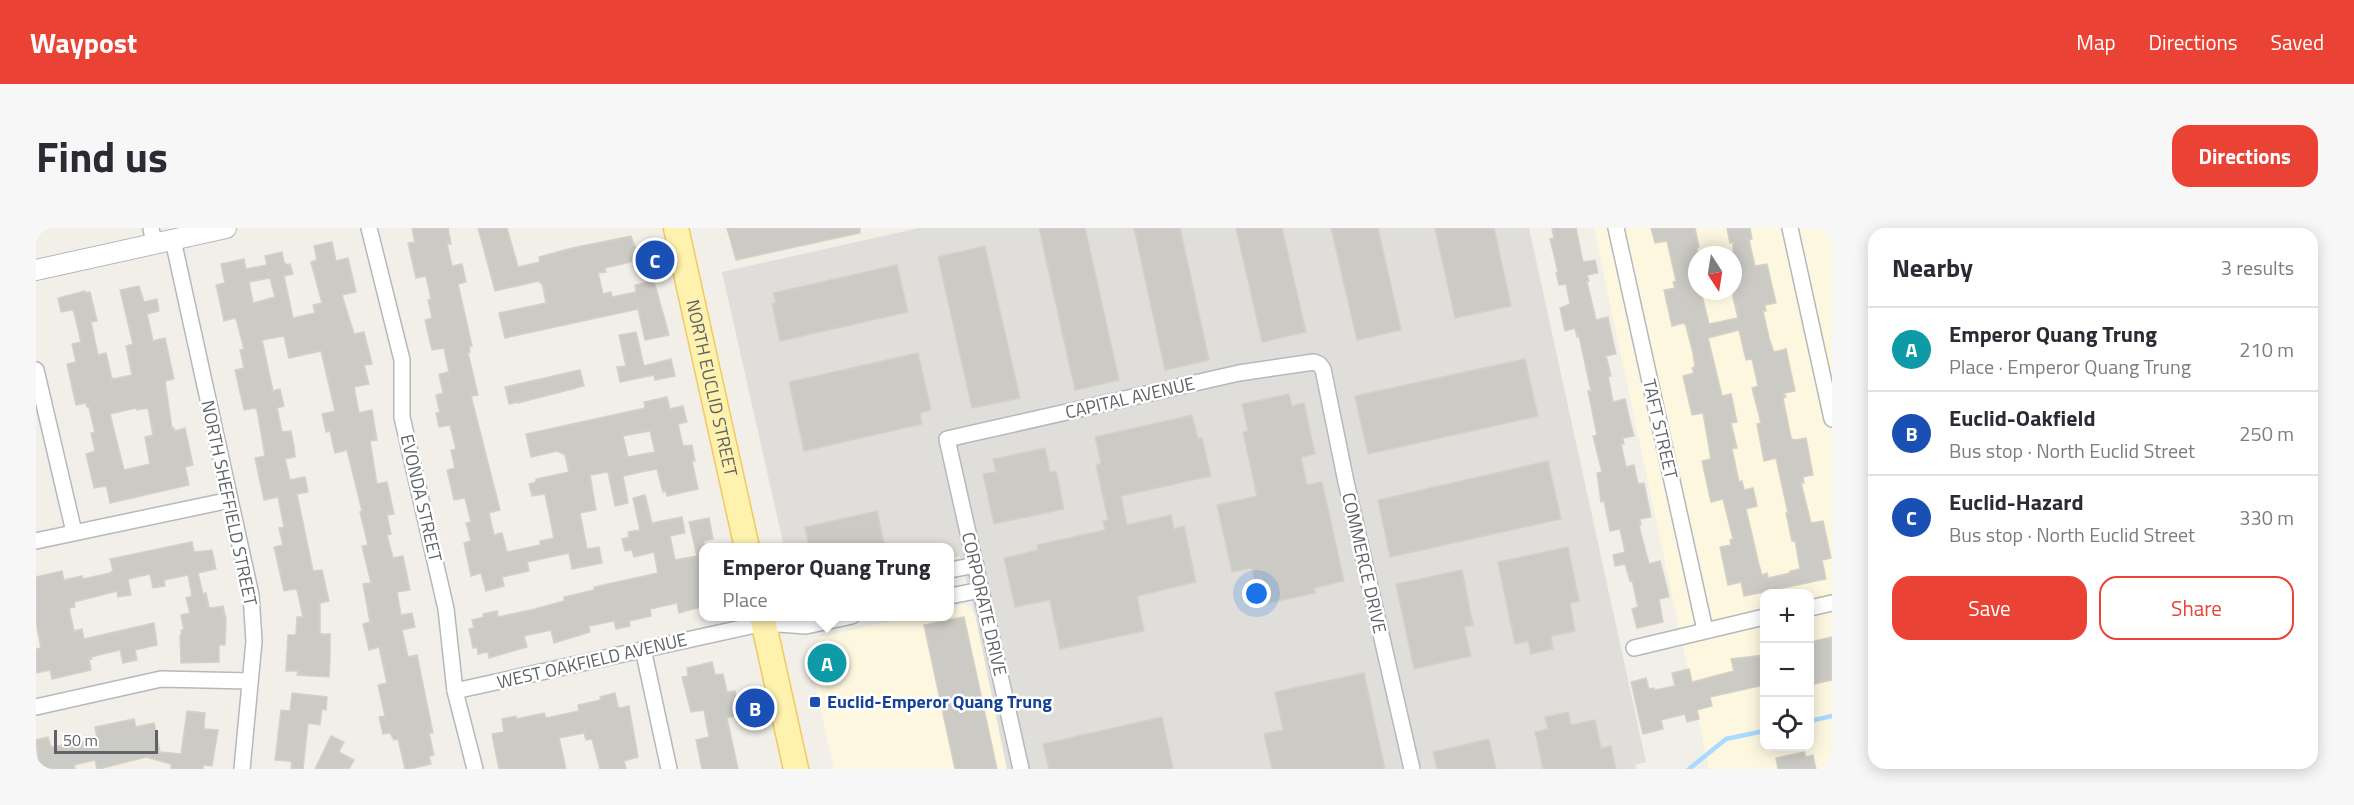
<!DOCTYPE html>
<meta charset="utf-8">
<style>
:root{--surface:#fff;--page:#f7f7f7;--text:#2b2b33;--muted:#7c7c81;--line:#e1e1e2;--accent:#ea4335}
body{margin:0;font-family:"Titillium Web",sans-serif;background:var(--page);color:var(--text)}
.controls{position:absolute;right:18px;bottom:18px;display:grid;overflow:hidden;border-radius:12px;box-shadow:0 3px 15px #0003}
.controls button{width:54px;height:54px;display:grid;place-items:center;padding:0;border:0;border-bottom:2px solid var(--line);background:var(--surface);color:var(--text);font:30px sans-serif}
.compass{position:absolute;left:1652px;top:18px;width:54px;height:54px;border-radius:50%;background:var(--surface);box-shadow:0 3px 15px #0003;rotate:168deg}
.scale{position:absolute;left:18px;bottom:15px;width:104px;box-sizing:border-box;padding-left:6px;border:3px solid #5f6368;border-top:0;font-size:16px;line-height:21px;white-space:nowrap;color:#5f6368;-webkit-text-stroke:4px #fff;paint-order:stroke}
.you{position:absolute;left:1221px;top:366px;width:21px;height:21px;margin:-15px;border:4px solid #fff;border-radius:50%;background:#1a73e8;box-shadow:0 0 0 9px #1a73e833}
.badge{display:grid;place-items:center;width:39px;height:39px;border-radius:50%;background:var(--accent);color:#fff;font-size:20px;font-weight:700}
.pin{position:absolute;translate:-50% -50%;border:3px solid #fff;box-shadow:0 2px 6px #0006}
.popup{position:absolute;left:663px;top:315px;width:255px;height:78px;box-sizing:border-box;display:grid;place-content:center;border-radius:12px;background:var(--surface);filter:drop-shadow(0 2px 4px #0005);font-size:20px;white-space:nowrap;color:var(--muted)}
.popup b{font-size:22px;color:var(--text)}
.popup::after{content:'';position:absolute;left:50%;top:100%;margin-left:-12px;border:12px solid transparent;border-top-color:var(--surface)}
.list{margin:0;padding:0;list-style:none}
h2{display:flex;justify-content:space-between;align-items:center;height:78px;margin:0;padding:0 24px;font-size:26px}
h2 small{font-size:20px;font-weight:400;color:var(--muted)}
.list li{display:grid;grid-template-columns:39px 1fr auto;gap:18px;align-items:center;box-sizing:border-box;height:84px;padding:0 24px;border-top:2px solid var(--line)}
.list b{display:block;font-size:22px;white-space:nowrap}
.list p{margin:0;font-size:20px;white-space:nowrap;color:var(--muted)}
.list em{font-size:20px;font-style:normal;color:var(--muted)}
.actions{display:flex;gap:12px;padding:18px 24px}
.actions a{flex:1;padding:14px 0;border:2px solid var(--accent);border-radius:18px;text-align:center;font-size:21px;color:var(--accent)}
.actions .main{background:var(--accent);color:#fff}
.icon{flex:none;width:33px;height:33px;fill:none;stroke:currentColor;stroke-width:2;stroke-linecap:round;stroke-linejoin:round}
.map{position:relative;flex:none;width:1796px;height:541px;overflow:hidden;border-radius:18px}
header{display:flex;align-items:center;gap:36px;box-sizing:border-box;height:84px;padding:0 30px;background:var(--accent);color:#fff}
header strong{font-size:28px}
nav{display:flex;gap:33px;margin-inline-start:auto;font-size:21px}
.intro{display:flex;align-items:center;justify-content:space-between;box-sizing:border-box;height:144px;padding:0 36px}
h1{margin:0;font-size:42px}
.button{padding:15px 27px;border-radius:18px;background:var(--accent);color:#fff;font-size:21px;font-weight:700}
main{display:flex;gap:36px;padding:0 36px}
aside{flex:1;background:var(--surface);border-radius:18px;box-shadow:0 3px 15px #0003}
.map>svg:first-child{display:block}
</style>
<header>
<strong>Waypost</strong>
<nav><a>Map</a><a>Directions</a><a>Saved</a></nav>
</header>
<div class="intro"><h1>Find us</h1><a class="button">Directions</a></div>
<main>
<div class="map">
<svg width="1796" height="541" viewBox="0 0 1796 541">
<rect width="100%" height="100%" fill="#f1efe8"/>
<!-- commercial -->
<g fill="#fef7e0" fill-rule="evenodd">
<path d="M1558 0H1796V541H1673ZM1661 27H1697V63H1661ZM1728 365H1774V518H1728Z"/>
<path d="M929 376 939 386 971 541H798L773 429 785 409 875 389 914 388V380Z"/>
</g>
<!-- industrial -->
<path fill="#e0deda" d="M883 0H1493L1610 534 1599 537 1600 541H971L939 386 924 328 914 330V320L748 319 686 44Z"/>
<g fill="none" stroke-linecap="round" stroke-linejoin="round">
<!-- stream -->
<g stroke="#aadaff" stroke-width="4.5">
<path d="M1774 493 1796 488"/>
<path d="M1653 541 1690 511 1728 503"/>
</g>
</g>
<!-- building -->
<g fill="#cccac5" stroke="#d6d1c6" stroke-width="1.5" fill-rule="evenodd">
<path d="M376 0H412L415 16H411L416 38 426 36 430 54 422 56 436 118 433 119 434 124 432 125 442 167 435 168 464 282 453 285 458 307 466 305 471 324 504 317V313L518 310 509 266 496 268 493 256 500 254V251L533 244 529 227 521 223 495 229 490 206 609 180 608 174 631 169 634 181 647 178 651 194 642 196 647 218 656 217 659 233H656L662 261 631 268 630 263 627 264 621 241 610 243 587 248 592 275 579 278 572 244 554 247 560 282 544 285 551 321 563 319 566 335 536 341 533 325 491 334 493 343 466 349 468 358 450 363 445 345 435 348 428 315 435 313 430 295 435 294 429 270 418 272 411 242 419 240 415 222 420 221 414 197 403 199 400 185H404L400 167 407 165 403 146 413 144 408 120 396 122 389 92 396 90 392 72 395 71 390 48 380 50 372 15 379 14ZM614 203 619 224 592 229 587 208Z"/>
<path d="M442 0H471L482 39 504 34 503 29 536 20 595 8 599 19 604 18 607 31 569 40 570 44 562 45 567 66 575 64 576 69 600 64 599 57 618 53 633 107 609 112 602 81 469 110 463 85 510 75 506 55H504L503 53 459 63Z"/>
<path d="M691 0H824V5L700 32Z"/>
<path d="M1003 0H1049L1083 152 1039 162Z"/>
<path d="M1098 0H1144L1173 132 1129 142Z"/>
<path d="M1200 0H1246L1270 104 1226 114Z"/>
<path d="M1295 0H1342L1365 102 1321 112Z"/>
<path d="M1399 0H1458L1475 78 1419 90Z"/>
<path d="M1516 0H1540L1547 34 1559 32 1562 45 1551 47 1553 53 1551 54 1560 92 1572 89 1577 113 1580 126 1570 128 1575 148H1572L1577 174 1589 171 1594 193 1598 208 1587 210 1588 216H1585L1590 239 1598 237 1602 256 1608 255 1615 289 1604 291 1605 297 1603 298 1613 336 1624 333 1630 356 1633 369 1623 371 1627 394 1601 400 1596 381 1602 379 1596 352 1594 353 1589 336 1579 338 1577 327 1589 324 1584 301 1574 303 1568 273 1565 274 1561 245 1566 244 1557 208 1561 207 1552 163H1555L1543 108 1541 109 1539 100 1529 103 1524 80 1534 76 1530 56 1523 57 1520 45 1522 44 1514 11 1518 10Z"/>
<path d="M1615 0H1659L1663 19 1661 20V63H1665L1673 96 1702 90 1697 69V14L1694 15 1691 0H1714L1716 11 1713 12 1719 38 1731 36 1740 75 1729 77 1730 83H1727L1733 110 1738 124 1750 121 1759 163 1748 165 1750 169 1747 170 1755 210 1758 212 1770 210 1777 247 1767 249 1768 255H1765L1775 295 1787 293 1795 330 1786 332 1790 351 1708 368 1705 354 1692 357 1684 319 1695 317 1694 312 1697 311 1687 271 1675 274 1666 233 1675 231 1667 185 1656 187 1647 148 1658 145 1656 140 1659 139 1657 125 1650 98 1648 95 1636 98 1628 62 1639 60 1637 54 1640 53 1631 13 1619 15ZM1703 102 1710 132 1716 131 1722 158 1716 160 1725 195 1721 196 1728 233 1740 230 1752 285H1750L1756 313 1759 312 1764 341 1754 343V345L1732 350 1731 345 1726 347 1723 337 1710 281 1721 278 1717 260 1708 262 1706 253 1703 254 1696 221 1701 220 1695 195 1701 194 1695 166 1686 168 1672 110Z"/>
<path d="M296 14 300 33 312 30 320 64 306 67 318 106 328 104 336 136 328 137 333 156 318 159 323 185 336 182 341 212 334 213 341 256 351 254 358 286 351 287 355 306 351 307 357 330 367 328 374 362 361 364 365 387 376 385 379 399 366 402 372 429 381 427 397 505H393L398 527 393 528 395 536 374 541H369L362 511 358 512 354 505 347 506 343 489 349 488 342 457 351 455 343 419 333 422 327 396 334 394 327 356 335 355 326 318 332 317 324 284 326 283 311 222 299 225 294 203 290 204 286 186 299 183 285 123 253 130 248 108 226 112 237 163 244 161 248 178 241 180 246 204 255 203 258 218 259 229 249 231 254 252 269 249 272 264 261 266 277 343 286 342 293 373 284 375V406H294V431L293 449 261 447 262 443H250L252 407H260L261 389H267L261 362 259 361 248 363 238 319 247 317 243 300 248 299 242 269 228 272 219 230 229 228 221 182 219 180 208 182 199 142 208 140 204 122 208 121 201 94 199 90 188 93 180 57 189 55 185 36 208 31 210 41 231 37 229 28 246 24 248 34 251 37 254 36 257 46 248 48 257 90 279 85 277 77 286 75 275 34 281 32 278 18ZM234 50 239 69 217 75 213 54Z"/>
<path d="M949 18 984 170 936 180 902 29Z"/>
<path d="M861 37 872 84 744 113 736 75H740L737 65Z"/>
<path d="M103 58 108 74 121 71 123 83 111 86 117 113 129 110 138 151 129 153 136 200H138L139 203 149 200 157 237 149 239 153 257 74 275 71 260 69 258 58 260 50 226 59 223 55 205H59L53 179H51L50 175 40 177 31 136 40 134 36 116 45 114 38 84 36 82 25 84 22 70 49 63V65L54 64 61 93 55 94 62 127 70 125 76 151 96 147 90 118 97 116 84 62ZM100 180 101 182 112 180 117 207 109 209 114 236 88 242 74 186Z"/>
<path d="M600 104 608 138 635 131 639 148 619 152 618 147 584 154 581 139 590 138 583 107Z"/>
<path d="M882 125 895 182 884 185 886 196 768 223 753 154Z"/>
<path d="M1489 131 1502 188 1332 226 1319 168Z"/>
<path d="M544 142 548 158 482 175V174L473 176 469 159Z"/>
<path d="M1253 166 1256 178 1268 175 1279 226 1265 229 1271 257 1286 254 1308 353 1278 360 1279 365 1224 377 1216 340 1196 344 1181 277 1221 268 1207 204 1212 203 1206 176Z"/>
<path d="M1156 187 1162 211 1166 210 1175 248 1085 268 1091 297 1135 287 1138 301 1148 298 1160 354 1101 368 1108 403 1024 421 1014 372 979 379 968 330 1002 322 1001 317 1069 302 1067 293 1072 292 1060 237 1065 235 1059 209Z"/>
<path d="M1009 220 1014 244 1020 243 1028 281 958 296 947 246 960 244 957 231Z"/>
<path d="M1512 233 1525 291 1354 329 1342 272Z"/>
<path d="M609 267 616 295 646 289 649 305 634 308 639 332 661 328 653 294 673 290 677 311 668 313V378L643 385 641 375 614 381 615 388 593 393 594 398 580 401 578 393 553 398 554 404 518 415 515 402 488 408 491 419 453 430 452 424 442 426 441 419 437 420 433 401 438 400 436 392 448 389 447 386 461 383 462 389 499 381 528 373V369L558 362V359L622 345 618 324 598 329 596 322 589 323 586 311 593 309 592 304 604 302 597 270Z"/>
<path d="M841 283 849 320H773L769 299Z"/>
<path d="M156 314 158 324 176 322 180 341 162 345 167 366 170 365 173 379 175 380 187 378 190 391 189 417H183V434L145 435 144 407H146L145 402H148L145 387 154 385 150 370 156 368 152 347 128 352 129 358 117 360 114 346 92 351 95 367 82 369 81 363 38 374 39 379 33 380 38 403 46 401 48 411 118 395 121 417 99 422 101 432 87 435 84 422 55 429 56 431H53L55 442 16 451 14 442 0 445V421L5 420 0 394V349L26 343 28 352 46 348 47 351 74 345 77 342 74 331Z"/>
<path d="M1532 319 1543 373 1534 375 1539 403 1515 408 1517 421 1495 426 1492 413 1479 416 1462 334Z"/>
<path d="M1426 342 1437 397 1428 399 1435 428 1378 441 1360 356Z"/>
<path d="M928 389 961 541H919L888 397Z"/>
<path d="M1796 409V452L1774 457V414Z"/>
<path d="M1728 427V457L1674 469 1676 478 1661 482 1663 491 1651 494 1649 486 1625 492 1627 501 1607 506 1595 454 1610 450 1613 461 1618 460 1619 462 1639 458 1636 445 1653 441 1656 454 1698 443 1695 431Z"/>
<path d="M676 434 679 447 687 446 691 464 699 463 701 475 706 474 708 485 691 490 702 541H666L660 512 673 509 668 482 655 484 646 449 652 448 651 440Z"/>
<path d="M1328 445 1349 541H1236L1228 506 1247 502 1239 464Z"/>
<path d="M256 465 291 469 290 482 286 481 284 497 272 495 267 541H255L256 535 253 533 239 532 245 482 254 483Z"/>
<path d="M579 465 582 479 585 480 593 478 602 529 588 533 590 541H564L556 511 550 512 548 505 523 510 530 541H463L456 506 468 504 466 491 480 488V491L508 485 510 490 543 483 542 477 565 472 564 469Z"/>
<path d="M151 483 169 485 168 499 169 501 182 502 176 538 167 537V541H135V536L110 529 63 541H61L59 532 38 537 39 541H3L0 512 12 509 15 519 57 512 56 510 61 509 59 499 98 491 100 499 118 495 124 524 145 526Z"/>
<path d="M1532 484 1535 497 1559 492 1565 520 1575 518 1580 541H1507L1499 504 1512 501 1509 489Z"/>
<path d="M1126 489 1137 541H1013L1007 516Z"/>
<path d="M295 508 308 514 303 524 318 532 313 541H279Z"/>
<path d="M1453 511 1460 541H1401L1397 524Z"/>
<path d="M1768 524 1770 529 1777 527 1780 541H1742L1740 530Z"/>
</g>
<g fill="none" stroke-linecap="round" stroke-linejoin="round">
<defs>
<g id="minor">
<path d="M115 0 118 16"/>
<path d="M333 0 366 132V189L410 381 419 463 439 541"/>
<path d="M1580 0 1669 402"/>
<path d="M1754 0 1796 191"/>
<path d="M137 12 215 367 218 413 206 541"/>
<path d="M0 142 38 304"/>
<path d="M0 313 194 272"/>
<path d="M914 342 940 337"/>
<path d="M914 368 945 362"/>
<path d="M1774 380 1796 375"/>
<path d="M728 395 770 398 816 388"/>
<path d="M1598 420 1728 389"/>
<path d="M607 421 633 541"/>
<path d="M419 463 728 395 739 388"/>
<path d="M0 479 125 451 213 453"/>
<path d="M985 541 911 211 1203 145 1278 134 1283 136 1287 141 1310 254 1376 541"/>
</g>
<path id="tertiary" d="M0 42 190 0"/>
<g id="primary">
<path id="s1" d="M640 0 711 320"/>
<path d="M726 388 760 541"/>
</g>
</defs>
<!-- minor casing -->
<use href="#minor" stroke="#b5b8bc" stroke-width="18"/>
<!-- tertiary casing -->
<use href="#tertiary" stroke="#b5b8bc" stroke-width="22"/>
<!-- primary casing -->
<use href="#primary" stroke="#f2c960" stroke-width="27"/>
<!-- minor -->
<use href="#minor" stroke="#fff" stroke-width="15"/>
<!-- tertiary -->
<use href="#tertiary" stroke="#fff" stroke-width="20"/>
<!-- primary -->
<use href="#primary" stroke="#fff2af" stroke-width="24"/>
</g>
<!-- markers -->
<rect fill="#1a4fb4" stroke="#fff" stroke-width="2" x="773" y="468" width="12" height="12" rx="3"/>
<g text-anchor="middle" stroke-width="5" stroke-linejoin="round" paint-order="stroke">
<!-- street labels -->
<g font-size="18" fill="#5f6368" stroke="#fff">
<text dy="6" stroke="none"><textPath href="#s1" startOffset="164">NORTH EUCLID STREET</textPath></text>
<text transform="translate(1094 170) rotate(-13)" y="6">CAPITAL AVENUE</text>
<text transform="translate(1624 201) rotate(77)" y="6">TAFT STREET</text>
<text transform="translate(385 270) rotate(77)" y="6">EVONDA STREET</text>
<text transform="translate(193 275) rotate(78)" y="6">NORTH SHEFFIELD STREET</text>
<text transform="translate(1328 335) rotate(77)" y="6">COMMERCE DRIVE</text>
<text transform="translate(948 376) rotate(77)" y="6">CORPORATE DRIVE</text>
<text transform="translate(556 433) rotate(-13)" y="6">WEST OAKFIELD AVENUE</text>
</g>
<!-- transit labels -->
<g font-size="18" font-weight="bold" fill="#164399" stroke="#fff" text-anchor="start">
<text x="791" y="480">Euclid-Emperor Quang Trung</text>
</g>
</g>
</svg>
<div class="controls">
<button>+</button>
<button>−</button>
<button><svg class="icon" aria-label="locate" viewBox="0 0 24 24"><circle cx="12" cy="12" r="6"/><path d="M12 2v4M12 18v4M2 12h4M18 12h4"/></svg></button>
</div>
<svg class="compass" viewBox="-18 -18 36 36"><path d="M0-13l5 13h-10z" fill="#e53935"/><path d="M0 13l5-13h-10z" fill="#7c7c81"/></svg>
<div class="scale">50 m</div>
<div class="you"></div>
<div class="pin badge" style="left:791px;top:435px;background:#0f9aa8">A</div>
<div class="popup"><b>Emperor Quang Trung</b>Place</div>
<div class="pin badge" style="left:719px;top:480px;background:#1a4fb4">B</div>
<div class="pin badge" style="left:619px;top:32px;background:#1a4fb4">C</div>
</div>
<aside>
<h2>Nearby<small>3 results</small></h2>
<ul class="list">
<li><span class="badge" style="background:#0f9aa8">A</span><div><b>Emperor Quang Trung</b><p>Place · Emperor Quang Trung</p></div><em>210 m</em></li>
<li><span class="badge" style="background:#1a4fb4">B</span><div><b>Euclid-Oakfield</b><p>Bus stop · North Euclid Street</p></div><em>250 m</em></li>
<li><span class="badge" style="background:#1a4fb4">C</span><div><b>Euclid-Hazard</b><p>Bus stop · North Euclid Street</p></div><em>330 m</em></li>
</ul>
<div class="actions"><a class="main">Save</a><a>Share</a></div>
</aside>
</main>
